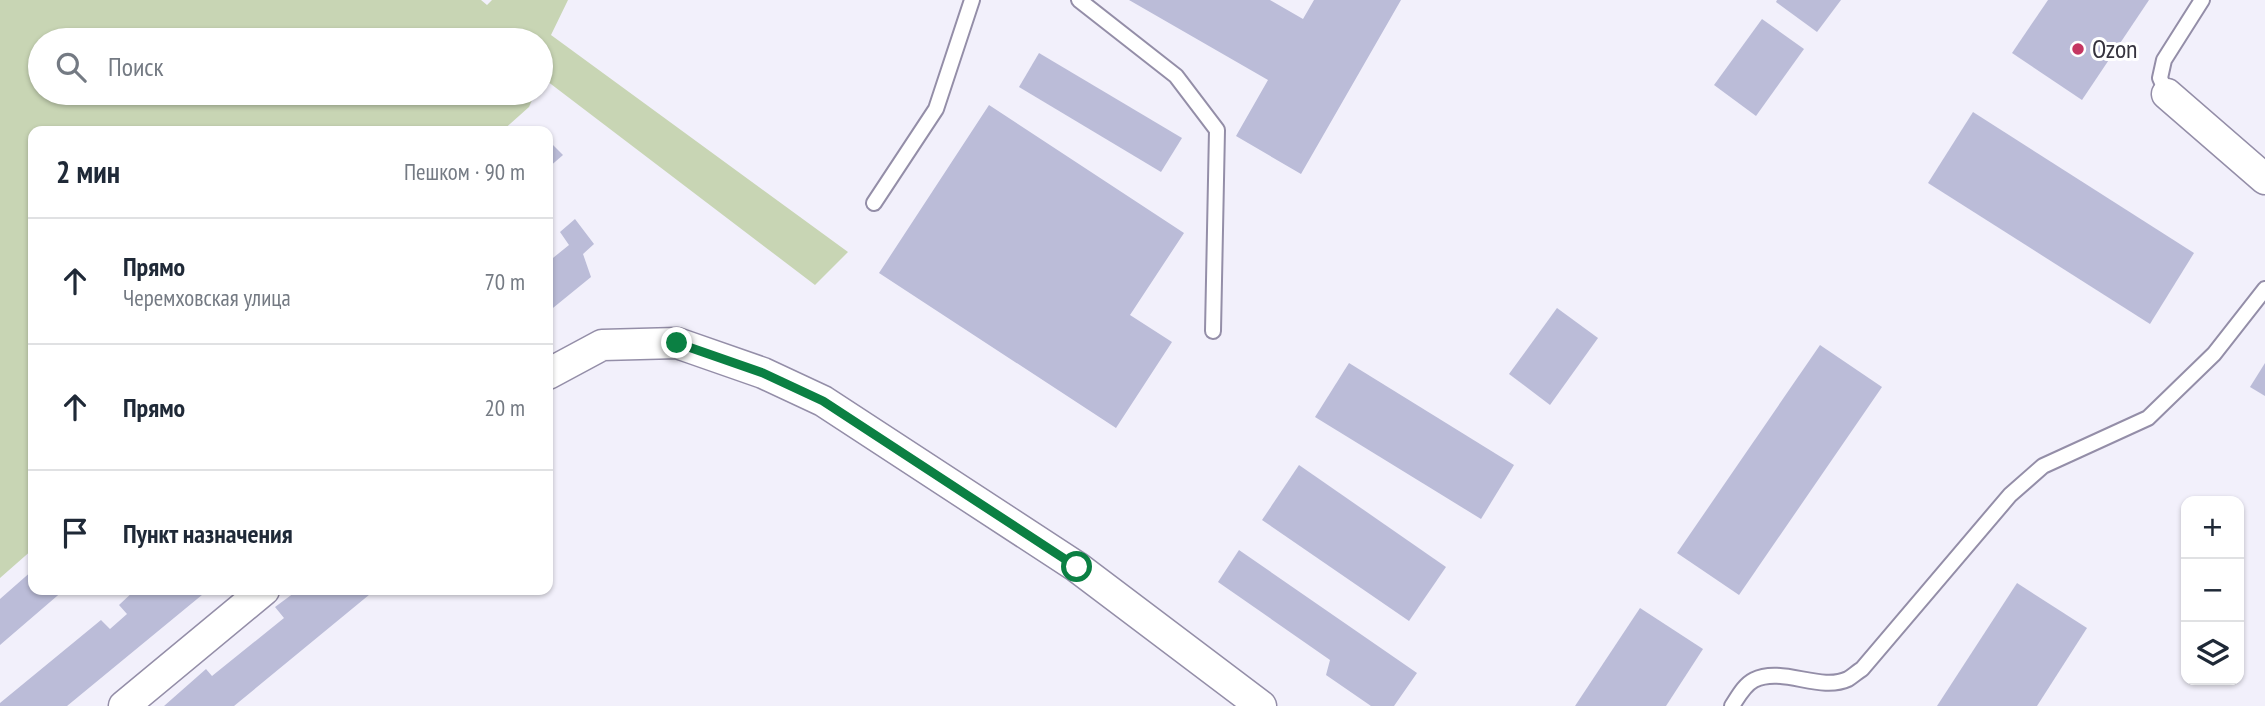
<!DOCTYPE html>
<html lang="ru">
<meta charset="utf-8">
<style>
:root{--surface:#fff;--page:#f2f2f3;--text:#1f2937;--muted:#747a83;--line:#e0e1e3}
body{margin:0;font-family:"PT Sans Narrow",sans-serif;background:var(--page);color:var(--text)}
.controls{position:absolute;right:21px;bottom:21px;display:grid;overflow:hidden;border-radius:14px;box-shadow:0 2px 5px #0004}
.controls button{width:63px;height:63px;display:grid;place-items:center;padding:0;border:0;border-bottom:2px solid var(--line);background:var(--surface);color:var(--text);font:35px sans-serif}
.stop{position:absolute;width:21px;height:21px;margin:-16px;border:5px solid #0b8043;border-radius:50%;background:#fff}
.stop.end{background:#0b8043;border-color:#fff;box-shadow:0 2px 7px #0008}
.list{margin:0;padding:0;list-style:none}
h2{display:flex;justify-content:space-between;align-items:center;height:91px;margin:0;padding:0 28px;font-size:30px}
h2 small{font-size:23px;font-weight:400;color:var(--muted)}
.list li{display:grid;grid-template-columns:46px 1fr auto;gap:21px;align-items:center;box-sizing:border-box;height:126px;padding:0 28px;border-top:2px solid var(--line)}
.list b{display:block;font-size:26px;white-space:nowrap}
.list p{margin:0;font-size:23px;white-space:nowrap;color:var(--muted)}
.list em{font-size:23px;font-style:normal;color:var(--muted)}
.icon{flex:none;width:38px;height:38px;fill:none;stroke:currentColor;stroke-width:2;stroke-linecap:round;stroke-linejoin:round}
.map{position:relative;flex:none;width:2265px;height:706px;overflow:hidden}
.search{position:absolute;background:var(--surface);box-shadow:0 2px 5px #0004;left:28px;top:28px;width:525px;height:77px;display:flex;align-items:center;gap:18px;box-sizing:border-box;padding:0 24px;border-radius:38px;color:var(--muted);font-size:26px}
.panel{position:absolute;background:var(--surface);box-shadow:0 2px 5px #0004;left:28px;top:126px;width:525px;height:469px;border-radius:14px}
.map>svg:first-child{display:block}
</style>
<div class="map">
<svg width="2265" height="706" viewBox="0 0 2265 706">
<rect width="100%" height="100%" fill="#f2f0fb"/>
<!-- green -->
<path fill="#c8d5b4" d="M0 0H481L487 5 492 0H568L551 35 848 252 815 285 543 78 541 81V40H40V93H535L529 107 502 131H33V549L0 578Z"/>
<!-- building -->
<g fill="#bbbcd8">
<path d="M1129 0H1270L1303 19 1314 0H1401L1301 174 1236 136 1268 80Z"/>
<path d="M1777 0H1841L1817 32 1776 2Z"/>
<path d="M2048 0H2149L2082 100 2012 53Z"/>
<path d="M1762 19 1804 49 1756 116 1714 85Z"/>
<path d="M1039 53 1182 138 1161 172 1019 87Z"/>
<path d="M989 105 1184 233 1130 315 1172 342 1116 428 879 273Z"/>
<path d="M1973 112 2194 253 2150 324 1928 183Z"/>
<path d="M548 140 563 155 548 168Z"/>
<path d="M575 219 594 244 583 254 591 277 548 312V262L569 245 560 232Z"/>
<path d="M1557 308 1598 338 1550 405 1509 374Z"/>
<path d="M1820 345 1882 387 1739 595 1677 553Z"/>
<path d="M1349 363 1514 465 1481 519 1315 417Z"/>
<path d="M2265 363V396L2250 387Z"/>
<path d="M1299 465 1446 567 1409 621 1262 520Z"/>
<path d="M1239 550 1417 673 1394 706H1371L1326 675 1330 660 1218 582Z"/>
<path d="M33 570V590H64L0 645V599Z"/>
<path d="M2017 583 2087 628 2037 706H1937Z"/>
<path d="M135 590H208L67 706H0V703L101 620 110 629 127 614 119 605Z"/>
<path d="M298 590H375L234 706H164L206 669 212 676 284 618 275 607Z"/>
<path d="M1640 608 1703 649 1666 706H1575Z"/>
</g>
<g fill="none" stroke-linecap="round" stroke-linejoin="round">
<defs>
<g id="service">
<path d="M1079 0 1176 76 1217 130 1213 331"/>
<path d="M2167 94 2160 78 2164 60 2202 0"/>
<path d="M874 203 936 109 972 0"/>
<path d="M1732 706C1738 697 1744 685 1754 680 1782 666 1820 692 1848 679 1853 676 1857 672 1862 669L2010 495 2043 466 2148 418 2214 354 2265 289"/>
</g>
<g id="minor">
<path d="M2167 94 2265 179"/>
<path d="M548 374 602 345 677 343 763 373 823 401 1077 567 1261 706"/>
<path d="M124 706 264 590"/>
</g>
</defs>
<!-- service casing -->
<use href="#service" stroke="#948ea8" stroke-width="18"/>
<!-- minor casing -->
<use href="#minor" stroke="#948ea8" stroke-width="33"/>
<!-- service -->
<use href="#service" stroke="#fff" stroke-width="14"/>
<!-- minor -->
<use href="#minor" stroke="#fff" stroke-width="30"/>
</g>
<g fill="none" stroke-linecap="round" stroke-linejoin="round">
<!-- route -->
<path stroke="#0b8043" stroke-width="9" d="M677 343 763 373 823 401 1077 567"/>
</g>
<!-- markers -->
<circle fill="#c43662" stroke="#fff" stroke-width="2.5" cx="2078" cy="49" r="7"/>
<g text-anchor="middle" stroke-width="6" stroke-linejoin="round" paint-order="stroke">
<!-- poi labels -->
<g font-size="26" fill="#36333e" stroke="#fff" text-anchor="start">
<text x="2092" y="58">Ozon</text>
</g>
</g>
</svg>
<div class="controls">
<button>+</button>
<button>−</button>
<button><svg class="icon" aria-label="layers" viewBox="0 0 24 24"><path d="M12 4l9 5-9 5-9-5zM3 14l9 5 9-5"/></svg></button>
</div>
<div class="stop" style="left:1077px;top:567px"></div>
<div class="stop end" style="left:677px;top:343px"></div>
<div class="search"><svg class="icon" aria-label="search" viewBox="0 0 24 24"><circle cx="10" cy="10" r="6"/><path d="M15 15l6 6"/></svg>Поиск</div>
<section class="panel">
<h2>2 мин<small>Пешком · 90 m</small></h2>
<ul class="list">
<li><svg class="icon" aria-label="ahead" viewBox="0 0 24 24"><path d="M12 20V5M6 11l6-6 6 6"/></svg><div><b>Прямо</b><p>Черемховская улица</p></div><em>70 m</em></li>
<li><svg class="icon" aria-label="ahead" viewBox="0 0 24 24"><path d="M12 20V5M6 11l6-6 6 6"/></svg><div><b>Прямо</b></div><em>20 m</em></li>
<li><svg class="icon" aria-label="arrive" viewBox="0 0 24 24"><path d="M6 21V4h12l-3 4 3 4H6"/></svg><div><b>Пункт назначения</b></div></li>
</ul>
</section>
</div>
